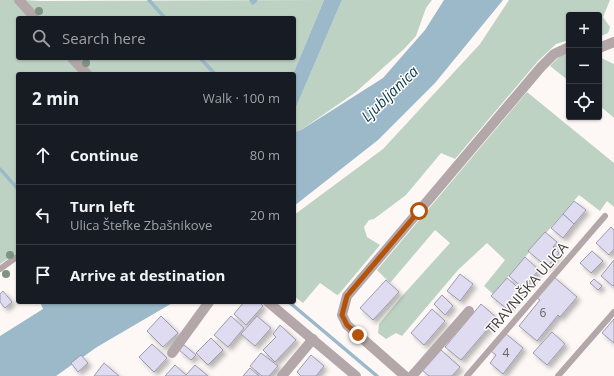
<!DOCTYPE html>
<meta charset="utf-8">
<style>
:root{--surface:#171b24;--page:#20242c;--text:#f1f3f6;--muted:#9ea1a6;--line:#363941}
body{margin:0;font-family:"Open Sans",sans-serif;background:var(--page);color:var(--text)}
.controls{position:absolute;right:12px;top:12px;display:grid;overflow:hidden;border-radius:4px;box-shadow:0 1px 3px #0004}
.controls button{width:36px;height:36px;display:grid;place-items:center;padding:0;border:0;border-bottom:1px solid var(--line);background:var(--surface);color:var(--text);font:20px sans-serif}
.stop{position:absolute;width:12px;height:12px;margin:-9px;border:3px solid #b45309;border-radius:50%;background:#fff}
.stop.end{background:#b45309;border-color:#fff;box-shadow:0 1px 4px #0008}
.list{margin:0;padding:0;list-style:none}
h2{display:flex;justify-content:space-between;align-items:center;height:52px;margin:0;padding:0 16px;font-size:17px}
h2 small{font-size:13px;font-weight:400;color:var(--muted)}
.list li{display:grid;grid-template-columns:26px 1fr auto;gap:12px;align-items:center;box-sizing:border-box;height:60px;padding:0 16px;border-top:1px solid var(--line)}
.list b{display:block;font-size:15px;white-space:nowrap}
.list p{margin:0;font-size:13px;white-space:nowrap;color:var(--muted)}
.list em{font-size:13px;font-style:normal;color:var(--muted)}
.icon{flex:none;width:22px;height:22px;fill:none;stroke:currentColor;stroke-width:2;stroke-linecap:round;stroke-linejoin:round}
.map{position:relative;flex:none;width:614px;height:376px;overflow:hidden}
.search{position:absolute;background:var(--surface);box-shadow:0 1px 3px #0004;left:16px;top:16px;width:280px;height:44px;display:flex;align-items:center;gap:10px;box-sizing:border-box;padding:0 14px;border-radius:4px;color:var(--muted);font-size:15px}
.panel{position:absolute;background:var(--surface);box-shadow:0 1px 3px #0004;left:16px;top:72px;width:280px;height:232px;border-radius:4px}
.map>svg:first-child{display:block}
</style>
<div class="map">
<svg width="614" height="376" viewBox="0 0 614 376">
<defs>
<filter id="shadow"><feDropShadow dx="3.5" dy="3.5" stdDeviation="2" flood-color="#0004"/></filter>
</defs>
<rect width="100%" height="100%" fill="#fdf8f6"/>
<!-- green -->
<g fill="#bdd2c2">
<path d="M0 0H14L31 18H18V58H67L82 74H18V252L0 264Z"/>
<path d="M24 0 40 1 324 0 293 74H92L77 58H294V18H40Z"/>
<path d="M342 0H432L426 8 416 36 404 49 356 92 301 130 294 132V112Z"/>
<path d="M509 0H610L603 17 610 27 608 33 599 37V15H569V40L556 44 538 61 455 159 441 153 406 195 374 219 369 220 364 227 367 237 380 245 339 294 337 295 320 283 303 303 294 296V215L383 149 480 44Z"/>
<path d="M569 50V81L550 66 563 53Z"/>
<path d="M599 57 614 64V118L599 105Z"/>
<path d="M527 92 614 163V207L607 201 600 211 579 195 493 294 484 286 505 260 487 243 458 270 402 336 396 333 386 339 378 333 379 324 403 295 450 243 435 230 390 283 377 270Z"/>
</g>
<!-- water -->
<g fill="#9bb9c9">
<path d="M324 0H342L294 112 293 74Z"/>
<path d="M444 0H503L435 83 378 140 294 206V132L301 130 383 78 425 30Z"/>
<path d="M40 302H174L97 347 56 376H0V336L43 309Z"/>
</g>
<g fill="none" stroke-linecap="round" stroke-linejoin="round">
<!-- stream -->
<g stroke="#9bb9c9" stroke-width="3.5">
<path d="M149 0 165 18"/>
<path d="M251 0 253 3 256 0"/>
<path d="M200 58 215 74"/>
<path d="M0 169 18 189"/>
<path d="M289 302 377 376"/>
</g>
</g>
<!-- building -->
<g fill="#dfdcf2" stroke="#9c9aae" filter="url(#shadow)">
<path d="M574 201 586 210 574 224 563 214Z"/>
<path d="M563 214 574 224 563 238 551 228Z"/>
<path d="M611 227 614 230V249L609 255 596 243Z"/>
<path d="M545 232 557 242 553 247 559 253 547 267 528 251Z"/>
<path d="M592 251 603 261 591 273 580 263Z"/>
<path d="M525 257 539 270 523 288 509 276Z"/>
<path d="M614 260V285L613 286 601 276Z"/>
<path d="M460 274 473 284 460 301 447 291Z"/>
<path d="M554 277 577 297 560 317 558 315 537 341 519 326 540 300 537 298Z"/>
<path d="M507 278 522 291 507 309 491 296Z"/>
<path d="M594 279 602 286 598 290 590 283Z"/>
<path d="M386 280 399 292 373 320 360 308Z"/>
<path d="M3 291 12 302 5 308 0 302V294Z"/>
<path d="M442 295 453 306 445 315 434 304Z"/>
<path d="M244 302H259L263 306 246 325 234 314Z"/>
<path d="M481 304 497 318 461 360 445 347Z"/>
<path d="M432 309 445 321 424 345 411 333Z"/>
<path d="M161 316 178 333 163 347 147 331Z"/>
<path d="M231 316 244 328 228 347 214 335Z"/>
<path d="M257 316 271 328 255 346 241 334Z"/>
<path d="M614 319V343L602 333Z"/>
<path d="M280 325 296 340 275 362 263 350 276 337 273 334Z"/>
<path d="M552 332 565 344 547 365 533 353Z"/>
<path d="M505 333 523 348 503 374 490 363 496 355 491 351Z"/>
<path d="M211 338 223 350 208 365 196 353Z"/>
<path d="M152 344 167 358 154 372 139 357Z"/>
<path d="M184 345 196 355 191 360 179 350Z"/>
<path d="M441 350 460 367 452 376H429L422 370Z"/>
<path d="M261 353 278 366 269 376H262L250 366Z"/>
<path d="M81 355 88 363 78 372 71 363Z"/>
<path d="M311 355 324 366 316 376H301L297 372Z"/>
<path d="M104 363 119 376H94Z"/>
<path d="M175 365 186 375 195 365 208 376H165Z"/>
<path d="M250 368 259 376H243Z"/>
</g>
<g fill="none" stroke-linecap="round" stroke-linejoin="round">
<!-- lane -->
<g stroke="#b3a7a9" stroke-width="6">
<path d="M0 269 18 256"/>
<path d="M467 376 605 216"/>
<path d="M558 376 614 312"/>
</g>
<!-- street -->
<g stroke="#b3a7a9" stroke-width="10">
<path d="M19 0 35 18"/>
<path d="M599 48 614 42"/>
<path d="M72 58 87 74"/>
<path d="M268 302 356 376"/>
<path d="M172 353 209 302"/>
<path d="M282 376 313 339"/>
<path d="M405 376 347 325 342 315 347 296 541 67 554 54 569 47"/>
<path d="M412 376 469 311"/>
</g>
</g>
<!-- trees -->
<g fill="#7d9483">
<circle cx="39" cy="11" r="4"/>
<circle cx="86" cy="63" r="4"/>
<circle cx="10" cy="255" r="4"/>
<circle cx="6" cy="274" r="4"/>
</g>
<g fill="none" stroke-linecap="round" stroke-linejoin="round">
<!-- route -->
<path stroke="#b45309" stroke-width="5" d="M358 335 347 325 342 315 347 296 419 211"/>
</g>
<g text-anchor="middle" stroke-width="3" stroke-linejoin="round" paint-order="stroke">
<!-- number labels -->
<g font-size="12" fill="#686062">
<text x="543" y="317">6</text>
<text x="506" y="357">4</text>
</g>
<!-- street labels -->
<g font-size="14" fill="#403632" stroke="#fff">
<text transform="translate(527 288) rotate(-49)" y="5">TRAVNIŠKA ULICA</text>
</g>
<!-- water labels -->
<g font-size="15" font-style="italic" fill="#0e394b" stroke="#fff">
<text transform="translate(390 94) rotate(-44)" y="5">Ljubljanica</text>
</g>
</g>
</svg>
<div class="controls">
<button>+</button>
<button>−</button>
<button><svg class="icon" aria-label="locate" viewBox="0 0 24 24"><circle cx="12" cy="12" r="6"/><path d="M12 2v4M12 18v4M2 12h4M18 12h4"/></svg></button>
</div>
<div class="stop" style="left:419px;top:211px"></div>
<div class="stop end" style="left:358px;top:335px"></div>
<div class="search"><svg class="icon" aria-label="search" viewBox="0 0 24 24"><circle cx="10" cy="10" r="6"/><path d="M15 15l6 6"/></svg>Search here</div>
<section class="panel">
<h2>2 min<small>Walk · 100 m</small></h2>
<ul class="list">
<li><svg class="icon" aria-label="ahead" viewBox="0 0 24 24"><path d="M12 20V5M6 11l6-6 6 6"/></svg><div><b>Continue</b></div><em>80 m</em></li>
<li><svg class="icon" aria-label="left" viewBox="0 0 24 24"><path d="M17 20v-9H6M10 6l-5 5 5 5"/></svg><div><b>Turn left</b><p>Ulica Štefke Zbašnikove</p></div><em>20 m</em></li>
<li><svg class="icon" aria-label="arrive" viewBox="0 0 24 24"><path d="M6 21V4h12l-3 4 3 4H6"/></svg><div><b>Arrive at destination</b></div></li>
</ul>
</section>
</div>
